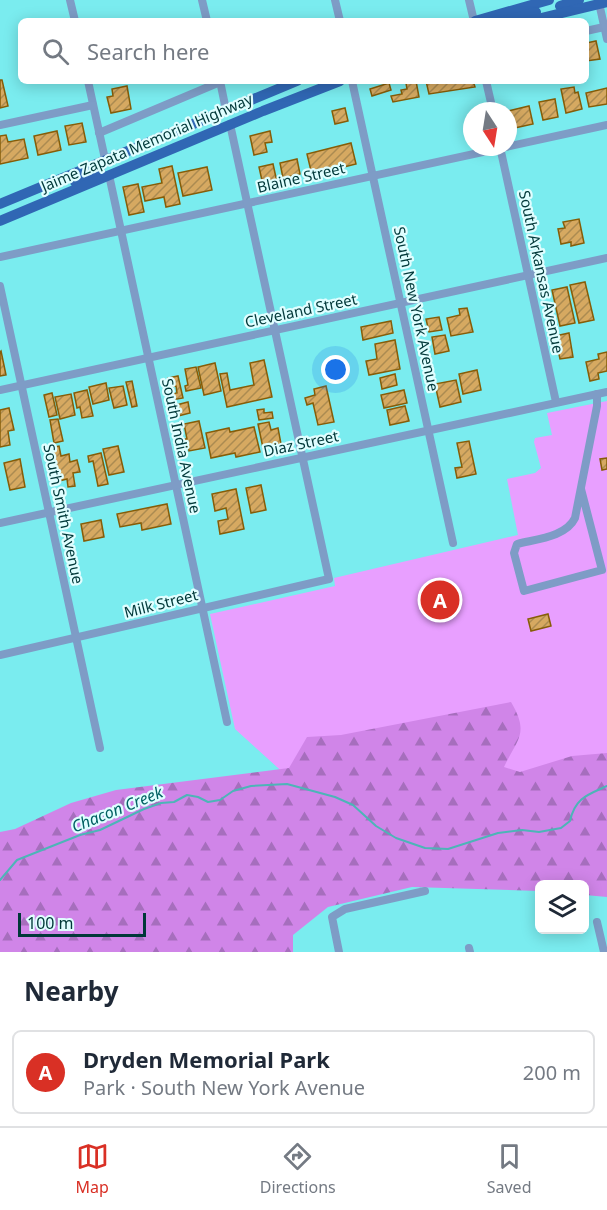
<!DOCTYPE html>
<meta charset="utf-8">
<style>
:root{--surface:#fff;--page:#f6f6f7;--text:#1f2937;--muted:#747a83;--line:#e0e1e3;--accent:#d93025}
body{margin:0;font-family:"Noto Sans",sans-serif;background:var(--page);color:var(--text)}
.controls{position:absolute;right:18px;bottom:18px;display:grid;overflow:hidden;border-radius:9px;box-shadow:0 3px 15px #0003}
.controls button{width:54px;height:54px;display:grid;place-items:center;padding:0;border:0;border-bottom:2px solid var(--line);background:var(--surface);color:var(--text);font:30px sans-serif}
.compass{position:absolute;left:463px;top:102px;width:54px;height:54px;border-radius:50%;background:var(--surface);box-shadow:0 3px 15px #0003;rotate:168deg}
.scale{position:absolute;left:18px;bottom:15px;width:128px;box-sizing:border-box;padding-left:6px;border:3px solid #013839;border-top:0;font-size:16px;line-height:21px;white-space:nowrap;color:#013839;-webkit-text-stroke:4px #e0feff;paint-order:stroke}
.you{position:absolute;left:336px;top:370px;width:21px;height:21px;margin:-15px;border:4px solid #fff;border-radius:50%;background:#1a73e8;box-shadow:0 0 0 9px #1a73e833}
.badge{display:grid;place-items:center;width:39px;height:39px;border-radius:50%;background:var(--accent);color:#fff;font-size:20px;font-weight:700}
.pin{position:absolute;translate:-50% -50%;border:3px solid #fff;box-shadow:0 2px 6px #0006}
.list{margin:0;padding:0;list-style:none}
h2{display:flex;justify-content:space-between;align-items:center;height:78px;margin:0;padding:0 24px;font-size:26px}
h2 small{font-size:20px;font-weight:400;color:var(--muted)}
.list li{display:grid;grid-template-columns:39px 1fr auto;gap:18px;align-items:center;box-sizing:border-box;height:84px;margin:0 12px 12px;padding:0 12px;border:2px solid var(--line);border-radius:9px}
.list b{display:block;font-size:22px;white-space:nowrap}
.list p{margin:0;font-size:20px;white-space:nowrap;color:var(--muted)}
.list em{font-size:20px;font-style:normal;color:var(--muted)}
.icon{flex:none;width:33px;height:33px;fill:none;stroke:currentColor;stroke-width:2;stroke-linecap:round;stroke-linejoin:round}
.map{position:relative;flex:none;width:607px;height:952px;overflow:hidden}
.search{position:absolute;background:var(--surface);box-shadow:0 3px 15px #0003;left:18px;right:18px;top:18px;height:66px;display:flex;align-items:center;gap:15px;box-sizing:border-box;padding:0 21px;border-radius:9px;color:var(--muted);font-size:22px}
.sheet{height:174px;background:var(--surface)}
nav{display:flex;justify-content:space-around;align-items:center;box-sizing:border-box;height:84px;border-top:2px solid var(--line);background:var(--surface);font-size:16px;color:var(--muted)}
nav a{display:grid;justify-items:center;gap:3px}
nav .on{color:var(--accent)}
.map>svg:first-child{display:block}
</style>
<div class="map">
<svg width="607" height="952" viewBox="0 0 607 952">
<defs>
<pattern id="forest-firs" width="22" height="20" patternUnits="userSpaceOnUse" patternTransform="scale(1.5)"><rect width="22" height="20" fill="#d085e8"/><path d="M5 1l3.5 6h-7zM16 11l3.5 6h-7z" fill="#a66ebd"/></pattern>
<pattern id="building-hatch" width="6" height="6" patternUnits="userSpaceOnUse" patternTransform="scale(1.5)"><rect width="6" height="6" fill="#d6a961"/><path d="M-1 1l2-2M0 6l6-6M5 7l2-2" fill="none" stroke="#ab8b51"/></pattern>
</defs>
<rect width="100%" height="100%" fill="#7aecef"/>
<!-- green -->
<path fill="#e89fff" d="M607 401V762L444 812 288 777 235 729 210 614 335 586 334 578 518 535 507 479 535 473 541 468 534 442 535 438 552 435 547 413Z"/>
<!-- forest -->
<path fill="url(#forest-firs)" d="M511 702C530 734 517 739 504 767L520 772 572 756 607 753V897L585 895 584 884H540L539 891 412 887 328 907 293 935V952H0V832L15 829 71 803 116 790 289 768 307 737 341 735Z"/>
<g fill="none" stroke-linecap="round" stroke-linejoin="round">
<!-- stream -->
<path stroke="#4cb5b7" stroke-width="2" d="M0 880 17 860 80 835 100 830 144 809 161 803 174 802 187 795 198 797 208 802 220 800 233 791 251 786 287 784 335 797 353 805 376 826 396 838 425 848 448 849 498 833 522 830 539 832 561 828 570 821C575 798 587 795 607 786"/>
</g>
<!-- building -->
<g fill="url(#building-hatch)" stroke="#865d08" stroke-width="1.5">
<path d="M596 41 600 59 586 61V43Z"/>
<path d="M0 80H2L8 106 0 108Z"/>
<path d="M416 81 419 97 393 102 391 96 402 94 401 90 407 89 406 83Z"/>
<path d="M426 81H473L475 87 429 94Z"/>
<path d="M389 83 391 90 372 96 370 89Z"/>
<path d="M127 86 131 109 111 113 107 97 113 96 112 89Z"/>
<path d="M574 87 575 93 578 92 582 109 566 113 561 89Z"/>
<path d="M607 88V104L589 107 586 93Z"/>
<path d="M555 99 558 117 543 120 539 102Z"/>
<path d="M529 106 533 124 510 129 508 111Z"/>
<path d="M345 108 348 121 335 124 332 111Z"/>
<path d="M82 123 86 142 69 145 65 126Z"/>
<path d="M57 131 61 150 38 155 34 136Z"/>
<path d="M270 131 272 142 265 143 267 152 254 155 250 136Z"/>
<path d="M6 135 8 142 24 139 28 158 0 164V136Z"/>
<path d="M351 143 356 164 312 175 307 154Z"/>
<path d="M297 159 300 174 283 178 280 163Z"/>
<path d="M273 164 277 182 263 185 259 167Z"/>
<path d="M172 166 180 204 166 207 164 197 145 201 142 187 162 183 159 169Z"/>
<path d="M207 167 212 190 183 196 178 173Z"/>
<path d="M138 184 144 212 129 215 123 187Z"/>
<path d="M579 219 584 243 571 246V242L561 244 558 229 565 228 563 222Z"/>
<path d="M585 282 594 320 579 323 570 285Z"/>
<path d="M567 287 575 323 560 326 552 290Z"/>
<path d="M467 308 473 332 451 336 447 318 460 315 459 309Z"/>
<path d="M439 317 442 330 429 332 426 319Z"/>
<path d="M391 321 393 333 363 340 361 327Z"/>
<path d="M569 333 573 357 560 359 555 336Z"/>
<path d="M445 335 449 351 435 354 432 337Z"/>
<path d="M395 340 400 369 369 375 366 361 377 359 375 344Z"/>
<path d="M1 351 6 375 0 376V352Z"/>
<path d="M607 352V371L598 373 599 379 590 381 586 362 599 359 598 354Z"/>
<path d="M264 360 272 397 227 407 220 374 227 373 230 390 254 385 250 363Z"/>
<path d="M215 363 221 391 204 395 198 367Z"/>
<path d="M196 367 201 388 186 391 185 386 188 385 185 369Z"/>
<path d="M477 370 481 390 463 394 459 374Z"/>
<path d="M395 374 397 385 382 389 380 378Z"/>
<path d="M178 376 183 398 172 400 171 394 177 393 176 386 170 387 168 378Z"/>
<path d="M456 380 461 402 440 407 435 384Z"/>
<path d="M132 381 137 406 132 407 126 382Z"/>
<path d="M106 383 109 400 93 404 89 387Z"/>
<path d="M123 386 127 405 114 408 109 388Z"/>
<path d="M326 386 334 422 318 425 313 403 307 405 305 398 315 395 314 389Z"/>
<path d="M87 390 93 416 82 418 80 407 77 408 74 393Z"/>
<path d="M404 390 407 403 384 408 381 395Z"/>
<path d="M52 393 57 415 49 417 44 395Z"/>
<path d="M71 394 75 415 60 419 55 397Z"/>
<path d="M188 402 190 413 178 416 176 405Z"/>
<path d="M405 406 409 421 390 425 387 410Z"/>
<path d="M9 408 14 430 8 431 10 445 0 447V410Z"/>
<path d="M264 409V413L272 412 273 418 259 420 257 410Z"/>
<path d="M58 419 63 441 54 443 50 420Z"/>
<path d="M199 421 205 448 189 451 188 446H185L183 439H187L184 424Z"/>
<path d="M269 422 271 430 278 428 281 444 263 448 258 424Z"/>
<path d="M254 427 260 452 236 457 235 453 211 458 206 433 229 428 230 432Z"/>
<path d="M469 441 476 474 457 478 455 468 462 467 457 443Z"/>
<path d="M59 446 61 456 69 454 70 462 77 460 80 472 73 473 75 486 68 487 67 479 59 481 55 465 52 466 48 448Z"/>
<path d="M118 446 124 472 109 475 103 449Z"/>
<path d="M101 453 108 484 98 486 93 461 89 462 88 456Z"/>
<path d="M607 458V469L602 470 600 459Z"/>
<path d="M20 459 25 487 10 490 4 463Z"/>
<path d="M261 485 266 510 251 513 246 488Z"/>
<path d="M236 489 244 529 220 534 218 521 228 519 226 508 215 511 212 494Z"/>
<path d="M167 504 171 524 142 530 141 523 120 527 117 514Z"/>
<path d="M101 520 104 537 84 541 81 524Z"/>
<path d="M548 614 551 626 531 631 528 619Z"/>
</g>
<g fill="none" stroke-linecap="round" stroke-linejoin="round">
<!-- minor -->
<g stroke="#7e9cc6" stroke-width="8">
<path d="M70 0 75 21"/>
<path d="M202 0 207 21"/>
<path d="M335 0 340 21"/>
<path d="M469 0 474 21"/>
<path d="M599 3 607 39"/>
<path d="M586 31 604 27"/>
<path d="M88 81 105 159"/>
<path d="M220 81 226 110"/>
<path d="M352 81 453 543"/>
<path d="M486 81 493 111"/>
<path d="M0 125 93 105"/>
<path d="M99 133 220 82"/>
<path d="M500 147 556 402"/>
<path d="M109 175 227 722"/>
<path d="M0 257 607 125"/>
<path d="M0 286 100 748"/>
<path d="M0 390 607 258"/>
<path d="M581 489 602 570 524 591 514 553 517 544C536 539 566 537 575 518L597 406V394"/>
<path d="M0 523 607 392"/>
<path d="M0 655 329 579 230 124"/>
<path d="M597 922 604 952"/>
<path d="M469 948 470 952"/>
<path d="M339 952 332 917 345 909 425 891"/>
</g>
<!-- major -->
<g stroke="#3067b4" stroke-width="10">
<path d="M560 6 579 0"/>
<path d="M475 21 549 0"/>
<path d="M504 21 536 12"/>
<path d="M529 21 607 2"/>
<path d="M75 182 97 171 104 162"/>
<path d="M0 204 297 81"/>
<path d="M0 221 263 111 340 81"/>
</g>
</g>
<g text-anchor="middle" stroke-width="4.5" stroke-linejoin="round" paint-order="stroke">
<!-- street labels -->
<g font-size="15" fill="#013839" stroke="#e0feff">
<text transform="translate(147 143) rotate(-23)" y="5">Jaime Zapata Memorial Highway</text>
<text transform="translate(301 178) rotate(-13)" y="5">Blaine Street</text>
<text transform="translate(541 272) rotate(78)" y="5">South Arkansas Avenue</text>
<text transform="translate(416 309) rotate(78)" y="5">South New York Avenue</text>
<text transform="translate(301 311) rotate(-12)" y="5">Cleveland Street</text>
<text transform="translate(301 444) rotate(-12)" y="5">Diaz Street</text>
<text transform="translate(181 446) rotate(78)" y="5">South India Avenue</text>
<text transform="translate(63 514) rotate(78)" y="5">South Smith Avenue</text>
<text transform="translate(161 604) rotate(-14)" y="5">Milk Street</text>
</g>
<!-- water labels -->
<g font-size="16" font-style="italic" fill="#026163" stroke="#e0feff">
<text transform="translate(117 809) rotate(-22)" y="6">Chacon Creek</text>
</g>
</g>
</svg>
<div class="controls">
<button><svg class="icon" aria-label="layers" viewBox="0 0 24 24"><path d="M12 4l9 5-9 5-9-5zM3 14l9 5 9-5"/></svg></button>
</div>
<svg class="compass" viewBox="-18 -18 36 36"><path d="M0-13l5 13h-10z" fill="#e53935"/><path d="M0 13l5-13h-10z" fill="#747a83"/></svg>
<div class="scale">100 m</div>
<div class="you"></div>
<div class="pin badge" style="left:440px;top:600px">A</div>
<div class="search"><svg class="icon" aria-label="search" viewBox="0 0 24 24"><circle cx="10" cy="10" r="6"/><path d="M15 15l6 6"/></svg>Search here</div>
</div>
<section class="sheet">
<h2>Nearby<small></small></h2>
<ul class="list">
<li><span class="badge">A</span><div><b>Dryden Memorial Park</b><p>Park · South New York Avenue</p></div><em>200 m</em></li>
</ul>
</section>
<nav>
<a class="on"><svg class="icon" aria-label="map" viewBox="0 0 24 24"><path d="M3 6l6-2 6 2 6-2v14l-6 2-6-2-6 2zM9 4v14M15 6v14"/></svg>Map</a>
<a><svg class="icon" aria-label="directions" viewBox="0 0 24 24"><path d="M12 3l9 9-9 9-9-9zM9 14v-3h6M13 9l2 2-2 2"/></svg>Directions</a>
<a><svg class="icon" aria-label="saved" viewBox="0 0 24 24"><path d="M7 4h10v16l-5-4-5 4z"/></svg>Saved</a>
</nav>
